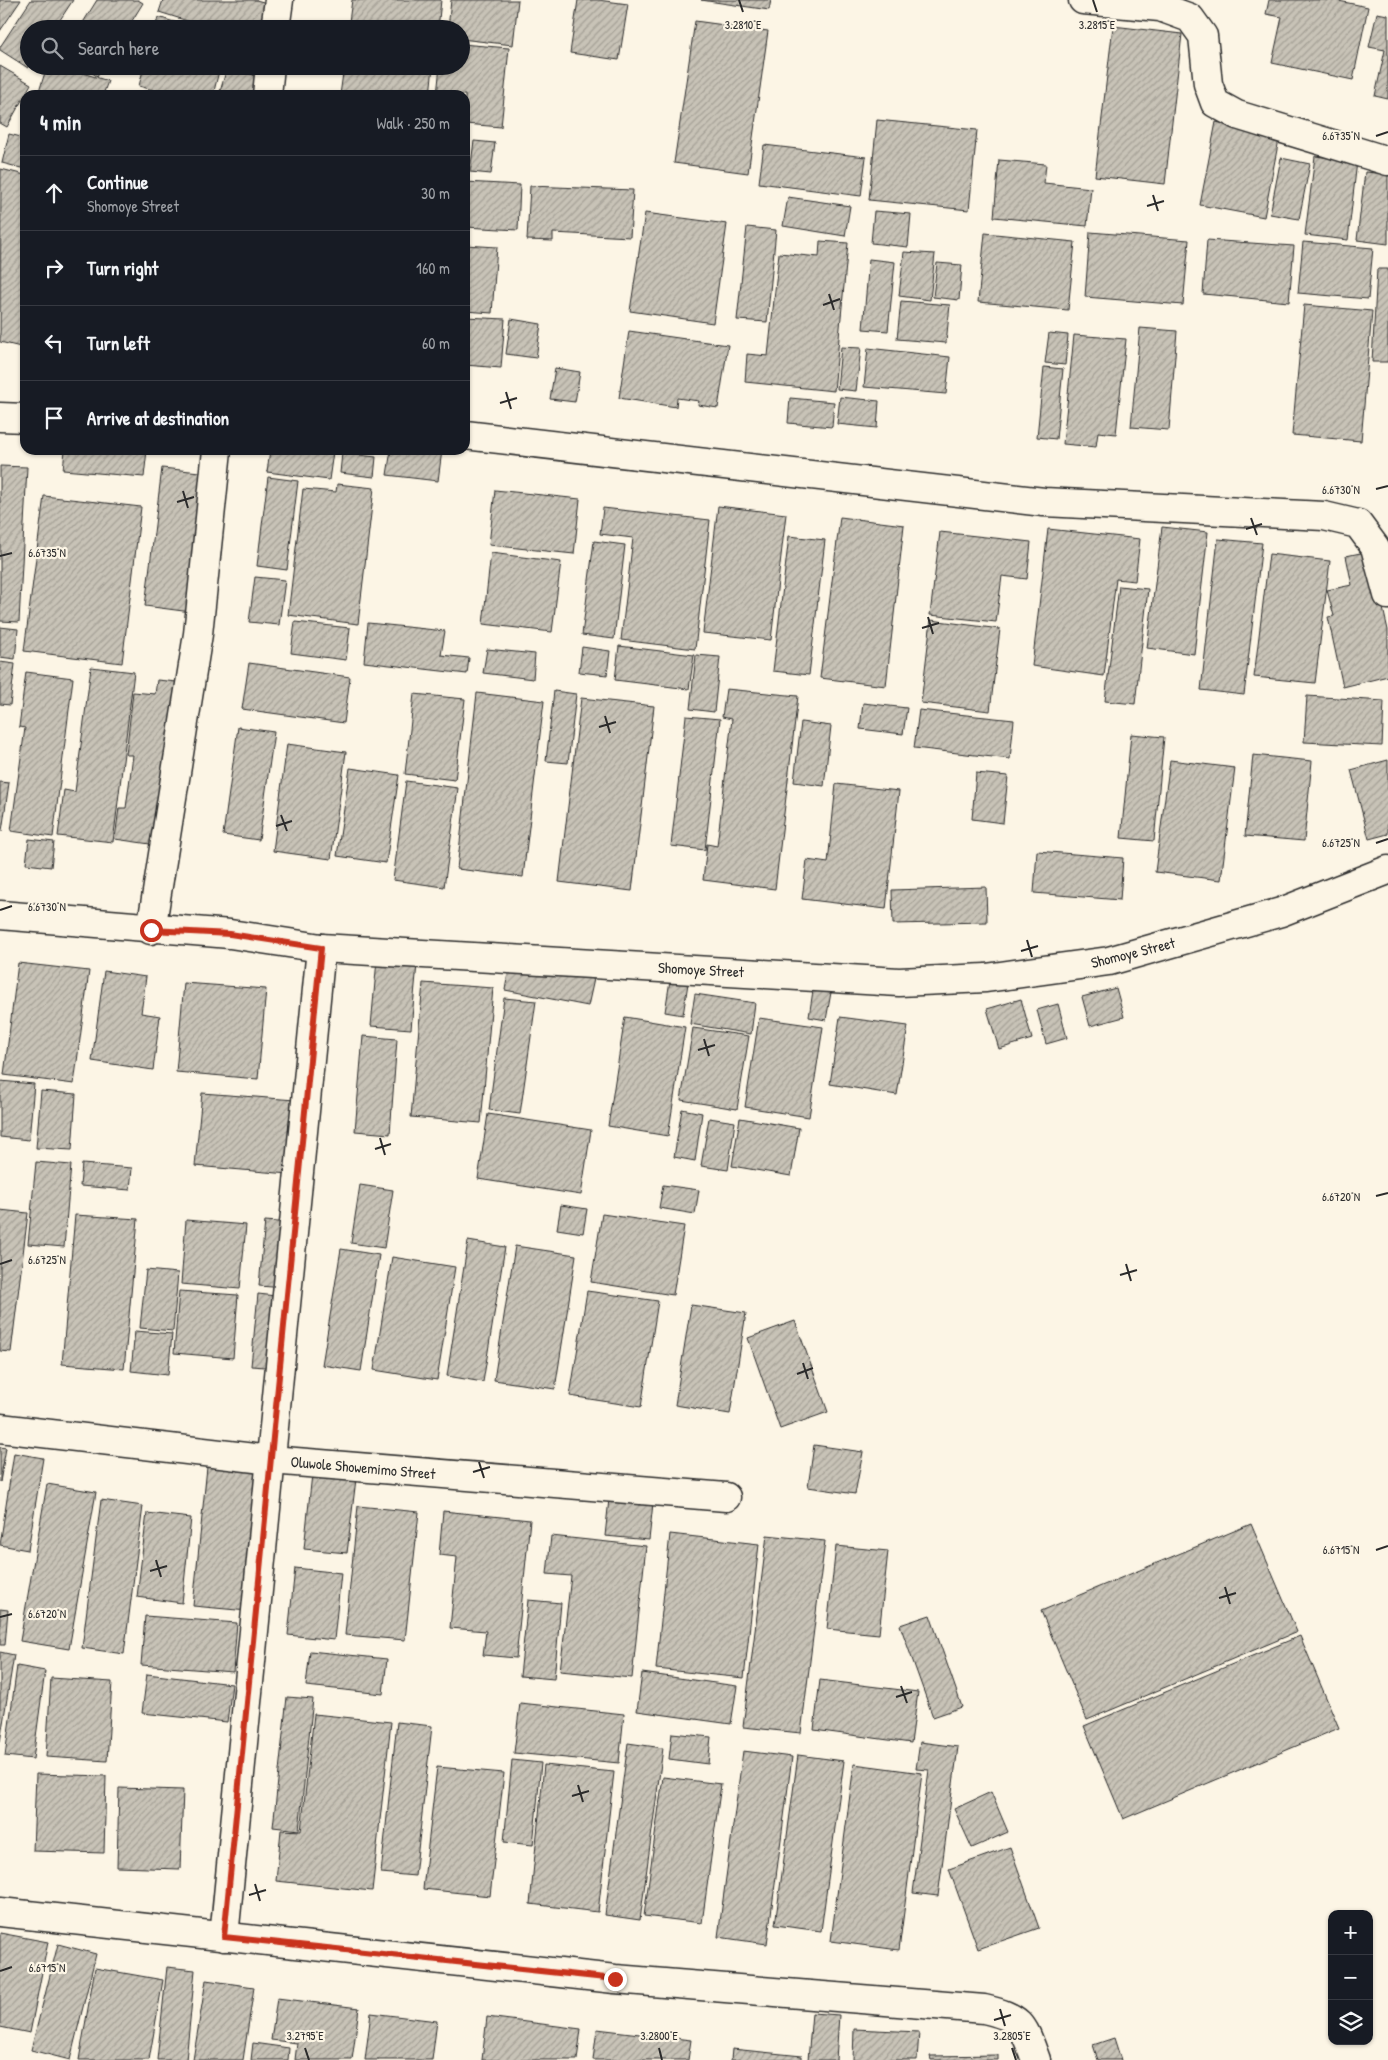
<!DOCTYPE html>
<meta charset="utf-8">
<style>
:root{--surface:#171b24;--page:#242831;--text:#f1f3f6;--muted:#9ea1a6;--line:#363941}
body{margin:0;font-family:"Patrick Hand",sans-serif;background:var(--page);color:var(--text)}
.controls{position:absolute;right:15px;bottom:15px;display:grid;overflow:hidden;border-radius:10px;box-shadow:0 1px 4px #0004}
.controls button{width:45px;height:45px;display:grid;place-items:center;padding:0;border:0;border-bottom:1px solid var(--line);background:var(--surface);color:var(--text);font:25px sans-serif}
.stop{position:absolute;width:15px;height:15px;margin:-11px;border:4px solid #c8321e;border-radius:50%;background:#fff}
.stop.end{background:#c8321e;border-color:#fff;box-shadow:0 1px 5px #0008}
.list{margin:0;padding:0;list-style:none}
h2{display:flex;justify-content:space-between;align-items:center;height:65px;margin:0;padding:0 20px;font-size:21px}
h2 small{font-size:16px;font-weight:400;color:var(--muted)}
.list li{display:grid;grid-template-columns:32px 1fr auto;gap:15px;align-items:center;box-sizing:border-box;height:75px;padding:0 20px;border-top:1px solid var(--line)}
.list b{display:block;font-size:19px;white-space:nowrap}
.list p{margin:0;font-size:16px;white-space:nowrap;color:var(--muted)}
.list em{font-size:16px;font-style:normal;color:var(--muted)}
.icon{flex:none;width:28px;height:28px;fill:none;stroke:currentColor;stroke-width:2;stroke-linecap:round;stroke-linejoin:round}
.map{position:relative;flex:none;width:1388px;height:2060px;overflow:hidden}
.search{position:absolute;background:var(--surface);box-shadow:0 1px 4px #0004;left:20px;top:20px;width:450px;height:55px;display:flex;align-items:center;gap:12px;box-sizing:border-box;padding:0 18px;border-radius:28px;color:var(--muted);font-size:19px}
.panel{position:absolute;background:var(--surface);box-shadow:0 1px 4px #0004;left:20px;top:90px;width:450px;height:365px;border-radius:15px}
.map>svg:first-child{display:block}
</style>
<div class="map">
<svg width="1388" height="2060" viewBox="0 0 1388 2060">
<defs>
<pattern id="building-hatch" width="6" height="6" patternUnits="userSpaceOnUse" patternTransform="scale(1.25)"><rect width="6" height="6" fill="#c8c3b7"/><path d="M-1 1l2-2M0 6l6-6M5 7l2-2" fill="none" stroke="#a39f95"/></pattern>
</defs>
<rect width="100%" height="100%" fill="#fcf5e5"/>
<filter id="ink" filterUnits="userSpaceOnUse"><feTurbulence type="fractalNoise" baseFrequency=".02" numOctaves="2"/><feDisplacementMap in="SourceGraphic" scale="10" xChannelSelector="R" yChannelSelector="G"/><feConvolveMatrix kernelMatrix="1 2 1 2 8 2 1 2 1" color-interpolation-filters="sRGB"/></filter>
<g filter="url(#ink)">
<!-- building -->
<g fill="url(#building-hatch)" stroke="#2b2b2b">
<path d="M0 0H21L0 31Z"/>
<path d="M31 0H73L54 29H29L28 68 0 50V47Z"/>
<path d="M97 0H138L143 3 127 29H79Z"/>
<path d="M163 0H256L267 3 259 29H213L159 12Z"/>
<path d="M352 0H441L438 29H348Z"/>
<path d="M451 0H518L513 45 461 39V29H448Z"/>
<path d="M578 0H598L628 4 619 60 570 53Z"/>
<path d="M701 0H771L769 10Z"/>
<path d="M1269 0H1334L1368 7 1353 80 1272 63 1282 17 1266 14Z"/>
<path d="M1377 13 1388 15V99L1375 96 1385 50 1369 47Z"/>
<path d="M158 17 197 29H155Z"/>
<path d="M695 21 768 31 748 173 674 163Z"/>
<path d="M1113 26 1182 34 1165 184 1095 176Z"/>
<path d="M461 44 509 48 501 127 465 124V95H437L440 66H461Z"/>
<path d="M0 66 31 84 7 127 0 123Z"/>
<path d="M47 66H61L108 81 103 95H38Z"/>
<path d="M81 66H103L97 76Z"/>
<path d="M144 66H204L219 71 213 95H170L139 86Z"/>
<path d="M344 66H433L430 95H340Z"/>
<path d="M227 68 265 78 260 95H219Z"/>
<path d="M877 120 977 130 969 210 869 200Z"/>
<path d="M1216 122 1280 134 1264 217 1200 205Z"/>
<path d="M9 134 25 138V169L2 163Z"/>
<path d="M474 141 495 143 491 174 470 172Z"/>
<path d="M764 145 866 157 861 196 759 183Z"/>
<path d="M1315 156 1357 161 1348 240 1305 235Z"/>
<path d="M1281 158 1310 164 1299 219 1270 214Z"/>
<path d="M999 160 1046 164 1044 183 1091 188 1087 226 994 217Z"/>
<path d="M1 169 25 175V348L0 342Z"/>
<path d="M1365 172 1388 174V244L1357 240Z"/>
<path d="M465 182 520 185 518 230 465 227Z"/>
<path d="M530 186 633 190 630 237 553 233V241L527 240Z"/>
<path d="M788 197 850 206 845 236 783 226Z"/>
<path d="M874 211 911 214 908 247 871 243Z"/>
<path d="M645 213 727 224 713 323 630 311Z"/>
<path d="M747 227 776 230 767 322 737 320Z"/>
<path d="M1090 232 1189 240 1183 305 1085 297Z"/>
<path d="M985 233 1075 242 1068 310 978 302Z"/>
<path d="M1207 240 1294 246 1289 302 1203 294Z"/>
<path d="M820 241 848 243 834 391 745 382 747 354 768 356 779 253 819 257Z"/>
<path d="M1303 242 1373 248 1368 299 1298 293Z"/>
<path d="M465 245 497 247 492 313 465 311Z"/>
<path d="M904 252 935 254 930 300 899 296Z"/>
<path d="M869 259 895 262 888 331 863 329Z"/>
<path d="M937 263 962 265 959 300 933 297Z"/>
<path d="M1377 269H1388V362H1372Z"/>
<path d="M901 301 950 305 946 343 897 339Z"/>
<path d="M1304 305 1372 311 1361 441 1292 435Z"/>
<path d="M465 317 505 319 501 368 465 365Z"/>
<path d="M511 319 541 324 536 358 506 354Z"/>
<path d="M1140 328 1177 331 1169 430 1131 427Z"/>
<path d="M629 331 728 345 718 408 698 405 699 401 677 398 676 407 619 398Z"/>
<path d="M1049 333 1068 335 1065 365 1045 363Z"/>
<path d="M1074 335 1126 339 1116 434 1098 432 1096 447 1063 444Z"/>
<path d="M841 347 861 348 856 391 837 389Z"/>
<path d="M868 348 950 357 946 394 864 387Z"/>
<path d="M1044 367 1063 369 1056 439 1037 437Z"/>
<path d="M555 368 580 372 575 402 550 399Z"/>
<path d="M840 397 879 401 877 428 837 424Z"/>
<path d="M790 398 834 402 832 427 788 423Z"/>
<path d="M65 450H147L144 477 63 470Z"/>
<path d="M270 450 333 452 329 480 267 472Z"/>
<path d="M391 450H442L438 481 387 475Z"/>
<path d="M342 453 376 457 374 477 340 473Z"/>
<path d="M0 466 27 467 19 622 0 621Z"/>
<path d="M162 468 209 473 191 612 145 606Z"/>
<path d="M268 477 298 481 287 570 257 566Z"/>
<path d="M337 484 374 488 358 624 288 615 303 489 336 492Z"/>
<path d="M495 490 580 499 574 554 489 545Z"/>
<path d="M44 496 141 507 122 663 24 651Z"/>
<path d="M718 506 786 514 771 640 703 633Z"/>
<path d="M603 508 710 520 695 649 621 640 633 538 600 534Z"/>
<path d="M840 517 904 525 886 686 820 678Z"/>
<path d="M1162 527 1208 532 1194 654 1147 648Z"/>
<path d="M1048 529 1140 539 1135 581 1116 579 1104 676 1032 666Z"/>
<path d="M940 532 1031 542 1027 579 1002 576 996 622 930 615Z"/>
<path d="M789 536 825 540 809 675 773 671Z"/>
<path d="M1218 539 1262 543 1244 695 1201 690Z"/>
<path d="M594 541 625 545 614 639 582 635Z"/>
<path d="M1370 551 1388 630V676L1343 687 1328 617 1334 616 1327 590 1352 585 1346 556Z"/>
<path d="M491 553 561 562 552 632 483 624Z"/>
<path d="M1269 554 1330 561 1315 683 1254 677Z"/>
<path d="M255 577 285 580 279 625 249 622Z"/>
<path d="M1119 586 1148 589 1135 704 1105 701Z"/>
<path d="M931 620 1000 629 990 711 921 703Z"/>
<path d="M295 622 350 628 346 660 291 653Z"/>
<path d="M368 623 445 631 441 655 469 658 467 674 364 662Z"/>
<path d="M0 627 18 629 15 659 0 657Z"/>
<path d="M619 646 694 655 689 689 615 680Z"/>
<path d="M582 647 610 651 607 675 579 672Z"/>
<path d="M487 649 535 654 533 679 483 673Z"/>
<path d="M696 655 720 657 714 712 690 709Z"/>
<path d="M0 662 15 664 10 705 0 704Z"/>
<path d="M249 663 350 677 344 723 242 709Z"/>
<path d="M91 667 134 672 113 842 58 836 64 790 75 792Z"/>
<path d="M26 672 73 678 53 837 11 831 25 728 19 727Z"/>
<path d="M157 680 177 682 157 845 115 839 119 808H126L133 755H126L133 692 155 694Z"/>
<path d="M726 689 798 696 775 889 703 880 707 844 717 846 732 719 722 717Z"/>
<path d="M554 691 576 694 568 763 546 761Z"/>
<path d="M477 693 544 701 523 877 457 869Z"/>
<path d="M414 694 465 699 455 780 405 774Z"/>
<path d="M1307 696 1384 701 1382 746 1304 742Z"/>
<path d="M581 698 654 706 632 891 559 882Z"/>
<path d="M863 703 907 708 903 734 860 729Z"/>
<path d="M919 710 1014 720 1010 759 914 748Z"/>
<path d="M686 716 720 719 705 850 671 846Z"/>
<path d="M801 722 831 726 824 786 794 782Z"/>
<path d="M238 727 274 732 259 840 223 835Z"/>
<path d="M1131 734 1164 737 1154 841 1121 838Z"/>
<path d="M287 744 346 752 331 859 273 851Z"/>
<path d="M1253 755 1312 761 1304 841 1245 836Z"/>
<path d="M1170 760 1235 768 1221 880 1155 872Z"/>
<path d="M1388 760V834L1369 839 1351 770Z"/>
<path d="M350 768 399 775 386 863 337 856Z"/>
<path d="M976 773 1008 776 1003 823 972 819Z"/>
<path d="M406 781 458 788 444 887 393 880Z"/>
<path d="M0 782 9 783 2 831H0Z"/>
<path d="M836 784 899 791 886 909 802 899 807 860 828 863Z"/>
<path d="M29 839 54 842 51 867 26 864Z"/>
<path d="M1037 851 1123 858 1120 900 1034 893Z"/>
<path d="M986 887 987 922 893 924 892 890Z"/>
<path d="M377 960 417 964 411 1029 371 1026Z"/>
<path d="M510 962 594 979 588 1006 505 990Z"/>
<path d="M18 963 89 971 74 1084 4 1075Z"/>
<path d="M104 971 146 977 141 1013 160 1016 153 1070 92 1061Z"/>
<path d="M671 974 689 977 683 1015 665 1012Z"/>
<path d="M184 983 266 989 258 1079 176 1072Z"/>
<path d="M423 983 493 988 481 1123 411 1117Z"/>
<path d="M814 984 832 987 826 1020 809 1017Z"/>
<path d="M1116 988 1124 1017 1090 1026 1082 997Z"/>
<path d="M695 994 755 1003 751 1034 690 1024Z"/>
<path d="M504 998 536 1001 520 1114 489 1110Z"/>
<path d="M1021 999 1032 1039 999 1049 987 1009Z"/>
<path d="M1058 1004 1067 1038 1046 1044 1037 1010Z"/>
<path d="M625 1017 685 1027 668 1136 608 1126Z"/>
<path d="M840 1017 908 1026 897 1095 830 1084Z"/>
<path d="M759 1018 823 1027 809 1117 745 1107Z"/>
<path d="M693 1028 749 1036 737 1109 681 1100Z"/>
<path d="M363 1036 397 1039 390 1134 355 1131Z"/>
<path d="M0 1081 34 1084 29 1140 0 1137Z"/>
<path d="M41 1091 76 1094 72 1150 36 1148Z"/>
<path d="M202 1093 295 1100 289 1174 195 1166Z"/>
<path d="M682 1109 702 1113 695 1161 674 1157Z"/>
<path d="M488 1114 591 1130 581 1195 478 1179Z"/>
<path d="M709 1118 735 1122 728 1170 701 1166Z"/>
<path d="M740 1118 799 1128 791 1176 732 1166Z"/>
<path d="M36 1162 71 1165 64 1247 28 1244Z"/>
<path d="M82 1164 132 1168 130 1190 80 1186Z"/>
<path d="M360 1185 393 1190 384 1248 351 1243Z"/>
<path d="M663 1185 699 1190 695 1214 659 1208Z"/>
<path d="M561 1205 587 1209 583 1233 557 1229Z"/>
<path d="M0 1210 28 1213 11 1352 0 1351Z"/>
<path d="M602 1214 684 1226 673 1295 591 1282Z"/>
<path d="M75 1215 138 1219 124 1369 62 1364Z"/>
<path d="M186 1220 246 1225 240 1289 181 1284Z"/>
<path d="M265 1221 291 1223 285 1288 259 1286Z"/>
<path d="M468 1241 505 1247 483 1382 447 1376Z"/>
<path d="M515 1246 576 1255 555 1389 494 1380Z"/>
<path d="M341 1249 379 1255 361 1371 322 1365Z"/>
<path d="M392 1257 455 1267 437 1380 374 1370Z"/>
<path d="M146 1270 178 1273 173 1331 140 1328Z"/>
<path d="M179 1291 238 1295 233 1358 174 1353Z"/>
<path d="M587 1291 658 1301 641 1407 570 1396Z"/>
<path d="M258 1294 285 1297 278 1368 251 1366Z"/>
<path d="M691 1305 746 1313 730 1414 675 1405Z"/>
<path d="M795 1321 828 1412 780 1429 748 1338Z"/>
<path d="M135 1331 172 1334 168 1375 131 1371Z"/>
<path d="M814 1445 863 1452 855 1494 808 1487Z"/>
<path d="M0 1447 6 1448 0 1482Z"/>
<path d="M14 1453 43 1458 28 1550 0 1545Z"/>
<path d="M207 1467 262 1472 248 1611 193 1606Z"/>
<path d="M312 1474 356 1479 347 1553 304 1549Z"/>
<path d="M47 1484 96 1492 69 1649 20 1641Z"/>
<path d="M610 1490 654 1494 649 1540 605 1536Z"/>
<path d="M101 1500 143 1506 124 1654 82 1648Z"/>
<path d="M358 1506 419 1512 405 1640 345 1635Z"/>
<path d="M443 1511 530 1520 516 1658 483 1655 486 1631 450 1628 457 1557 439 1555Z"/>
<path d="M147 1513 191 1518 182 1603 137 1597Z"/>
<path d="M1251 1524 1297 1632 1087 1720 1041 1611Z"/>
<path d="M670 1534 759 1544 744 1678 656 1669Z"/>
<path d="M767 1535 825 1541 801 1733 743 1727Z"/>
<path d="M551 1536 646 1546 632 1678 560 1671 571 1576 547 1574Z"/>
<path d="M836 1546 888 1551 879 1634 827 1629Z"/>
<path d="M295 1568 341 1573 334 1640 288 1635Z"/>
<path d="M528 1600 561 1603 554 1679 520 1676Z"/>
<path d="M0 1609 8 1610 5 1645H0Z"/>
<path d="M930 1615 962 1707 933 1717 900 1625Z"/>
<path d="M145 1616 237 1623 233 1672 141 1665Z"/>
<path d="M1300 1636 1339 1728 1123 1819 1084 1726Z"/>
<path d="M310 1651 387 1659 383 1694 306 1686Z"/>
<path d="M0 1652 14 1655 0 1742Z"/>
<path d="M17 1666 45 1671 33 1759 5 1756Z"/>
<path d="M642 1673 737 1686 731 1724 637 1711Z"/>
<path d="M147 1674 232 1684 227 1722 142 1713Z"/>
<path d="M51 1678 112 1682 107 1761 46 1757Z"/>
<path d="M820 1680 918 1692 911 1743 814 1730Z"/>
<path d="M287 1697 313 1699 299 1830 273 1827Z"/>
<path d="M520 1703 624 1714 619 1763 514 1753Z"/>
<path d="M314 1714 391 1722 372 1891 276 1881 281 1830 301 1831Z"/>
<path d="M397 1722 432 1726 415 1876 381 1873Z"/>
<path d="M672 1733 711 1737 708 1764 669 1759Z"/>
<path d="M920 1742 958 1747 938 1896 913 1893 929 1770 916 1769Z"/>
<path d="M628 1743 663 1748 640 1920 605 1915Z"/>
<path d="M743 1751 792 1757 767 1944 718 1937Z"/>
<path d="M798 1755 844 1761 821 1931 775 1925Z"/>
<path d="M512 1760 541 1763 533 1845 504 1842Z"/>
<path d="M854 1764 922 1773 899 1950 831 1941Z"/>
<path d="M544 1765 614 1772 598 1912 530 1904Z"/>
<path d="M437 1767 504 1773 490 1896 423 1889Z"/>
<path d="M36 1774 106 1776 104 1853 33 1851Z"/>
<path d="M663 1777 721 1784 702 1923 644 1916Z"/>
<path d="M119 1788 183 1790 180 1869 117 1867Z"/>
<path d="M991 1792 1008 1832 972 1848 954 1809Z"/>
<path d="M1010 1847 1039 1928 978 1949 949 1869Z"/>
<path d="M0 1933 48 1942 30 2033 0 2027Z"/>
<path d="M58 1944 96 1954 70 2060 31 2050Z"/>
<path d="M167 1967 195 1970 186 2060H157Z"/>
<path d="M95 1968 163 1980 149 2060H79Z"/>
<path d="M206 1980 254 1987 243 2060H193Z"/>
<path d="M277 1998 359 2008 352 2060H295L297 2043 271 2040Z"/>
<path d="M371 2013 437 2021 432 2060H365Z"/>
<path d="M812 2013 839 2015 836 2060H808Z"/>
<path d="M487 2017 581 2029 577 2060H482Z"/>
<path d="M597 2029 691 2040 688 2060H593Z"/>
<path d="M854 2029 919 2032 917 2060H853Z"/>
<path d="M1114 2038 1121 2060H1098L1093 2045Z"/>
<path d="M253 2043 289 2048 288 2060H251Z"/>
<path d="M732 2049 802 2056V2060H731Z"/>
<path d="M998 2055V2060H931L930 2056Z"/>
</g>
<g fill="none" stroke-linecap="round" stroke-linejoin="round">
<defs>
<g id="street">
<path d="M1083 0 1160 7 1190 18 1203 36 1208 84 1215 103 1237 115 1388 161"/>
<path d="M275 29 279 0"/>
<path d="M267 95 270 66"/>
<path d="M0 417 25 418"/>
<path d="M465 435 1044 502 1324 516 1358 524 1375 547 1388 595"/>
<path d="M0 915 230 934 321 948 899 982 986 978 1109 961 1281 912 1388 870"/>
<path d="M151 930 198 634 217 450"/>
<path d="M0 1428 271 1460 726 1497"/>
<path d="M0 1912 615 1979 984 2009C1023 2018 1023 2025 1036 2060"/>
<path d="M224 1937 321 948"/>
</g>
</defs>
<!-- street casing -->
<use href="#street" stroke="#2b2b2b" stroke-width="31"/>
<!-- street -->
<use href="#street" stroke="#fcf5e5" stroke-width="28"/>
</g>
</g>
<g fill="none" stroke-linecap="round" stroke-linejoin="round" filter="url(#ink)">
<!-- route -->
<path stroke="#c8321e" stroke-width="6" d="M151 930 230 934 321 948 224 1937 615 1979"/>
</g>
<!-- ticks -->
<path fill="none" stroke="#2b2b2b" stroke-width="2" d="M739 0 743 12M1093 0 1097 12M1376 136 1388 132M1153 195 1158 211M1147 206 1164 201M829 294 834 310M823 305 840 299M506 392 511 409M500 403 517 398M1376 489 1388 486M183 491 188 508M177 502 194 497M1251 518 1257 535M1246 529 1262 524M0 556 12 553M928 617 933 634M922 628 939 623M605 716 610 733M599 727 616 722M281 815 287 831M276 826 292 821M1376 843 1388 839M0 910 12 906M1027 940 1032 957M1021 951 1038 946M704 1039 709 1056M698 1050 715 1045M380 1138 385 1155M375 1149 391 1144M1376 1196 1388 1193M0 1264 12 1260M1126 1264 1131 1281M1120 1275 1137 1270M803 1363 808 1379M797 1374 813 1368M479 1462 484 1478M473 1472 490 1467M1376 1550 1388 1546M156 1560 161 1577M150 1571 167 1566M1225 1587 1230 1604M1219 1598 1236 1593M0 1617 12 1614M901 1686 907 1703M896 1697 912 1692M578 1785 583 1802M572 1796 589 1791M255 1884 260 1901M249 1895 266 1890M0 1971 12 1967M1000 2009 1005 2026M994 2020 1011 2015M305 2048 309 2060M659 2048 662 2060M1012 2048 1016 2060"/>
<g text-anchor="middle" stroke-width="4.5" stroke-linejoin="round" paint-order="stroke">
<!-- street labels -->
<g font-size="15" fill="#2b2b2b" stroke="#fcf5e5">
<text transform="translate(1133 953) rotate(-14)" y="5">Shomoye Street</text>
<text transform="translate(701 970) rotate(3)" y="5">Shomoye Street</text>
<text transform="translate(363 1468) rotate(5)" y="5">Oluwole Showemimo Street</text>
</g>
</g>
<g font-size="12" text-anchor="middle" fill="#2b2b2b" stroke="#fcf5e5" stroke-width="4.5" stroke-linejoin="round" paint-order="stroke">
<text x="743" y="29">3.2810°E</text>
<text x="1097" y="29">3.2815°E</text>
<text x="1341" y="140">6.6735°N</text>
<text x="1341" y="494">6.6730°N</text>
<text x="47" y="557">6.6735°N</text>
<text x="1341" y="847">6.6725°N</text>
<text x="47" y="911">6.6730°N</text>
<text x="1341" y="1201">6.6720°N</text>
<text x="47" y="1264">6.6725°N</text>
<text x="1341" y="1554">6.6715°N</text>
<text x="47" y="1618">6.6720°N</text>
<text x="47" y="1972">6.6715°N</text>
<text x="305" y="2040">3.2795°E</text>
<text x="659" y="2040">3.2800°E</text>
<text x="1012" y="2040">3.2805°E</text>
</g>
</svg>
<div class="controls">
<button>+</button>
<button>−</button>
<button><svg class="icon" aria-label="layers" viewBox="0 0 24 24"><path d="M12 4l9 5-9 5-9-5zM3 14l9 5 9-5"/></svg></button>
</div>
<div class="stop" style="left:151px;top:930px"></div>
<div class="stop end" style="left:615px;top:1979px"></div>
<div class="search"><svg class="icon" aria-label="search" viewBox="0 0 24 24"><circle cx="10" cy="10" r="6"/><path d="M15 15l6 6"/></svg>Search here</div>
<section class="panel">
<h2>4 min<small>Walk · 250 m</small></h2>
<ul class="list">
<li><svg class="icon" aria-label="ahead" viewBox="0 0 24 24"><path d="M12 20V5M6 11l6-6 6 6"/></svg><div><b>Continue</b><p>Shomoye Street</p></div><em>30 m</em></li>
<li><svg class="icon" aria-label="right" viewBox="0 0 24 24"><path d="M7 20v-9h11M14 6l5 5-5 5"/></svg><div><b>Turn right</b></div><em>160 m</em></li>
<li><svg class="icon" aria-label="left" viewBox="0 0 24 24"><path d="M17 20v-9H6M10 6l-5 5 5 5"/></svg><div><b>Turn left</b></div><em>60 m</em></li>
<li><svg class="icon" aria-label="arrive" viewBox="0 0 24 24"><path d="M6 21V4h12l-3 4 3 4H6"/></svg><div><b>Arrive at destination</b></div></li>
</ul>
</section>
</div>
